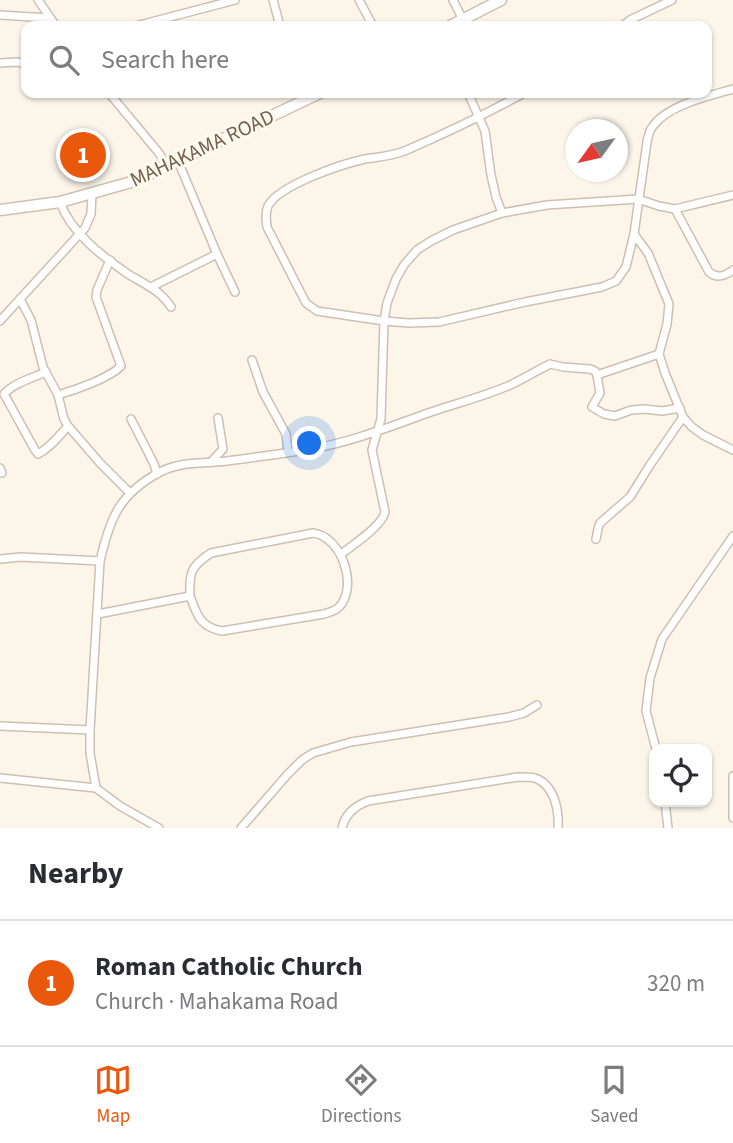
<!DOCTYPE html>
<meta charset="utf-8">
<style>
:root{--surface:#fff;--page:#f7f7f7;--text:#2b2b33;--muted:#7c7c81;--line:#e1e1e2;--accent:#ea580c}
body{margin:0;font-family:"Source Sans 3",sans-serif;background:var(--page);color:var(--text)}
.controls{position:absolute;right:21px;bottom:21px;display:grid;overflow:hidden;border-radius:14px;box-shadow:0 2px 5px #0004}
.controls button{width:63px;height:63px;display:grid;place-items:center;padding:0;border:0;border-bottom:2px solid var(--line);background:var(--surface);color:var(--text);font:35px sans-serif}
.compass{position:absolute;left:565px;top:119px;width:63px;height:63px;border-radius:50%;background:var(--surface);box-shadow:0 2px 5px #0004;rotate:237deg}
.you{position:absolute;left:310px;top:444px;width:24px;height:24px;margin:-18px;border:5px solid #fff;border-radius:50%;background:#1a73e8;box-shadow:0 0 0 10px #1a73e833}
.badge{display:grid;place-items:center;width:46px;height:46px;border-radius:50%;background:var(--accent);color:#fff;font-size:23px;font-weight:700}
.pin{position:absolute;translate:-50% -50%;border:4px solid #fff;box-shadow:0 2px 7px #0006}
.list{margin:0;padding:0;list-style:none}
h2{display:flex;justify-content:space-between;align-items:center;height:91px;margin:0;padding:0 28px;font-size:30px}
h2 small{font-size:23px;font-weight:400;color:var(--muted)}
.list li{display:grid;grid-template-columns:46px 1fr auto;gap:21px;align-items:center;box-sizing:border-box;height:126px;padding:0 28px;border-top:2px solid var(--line)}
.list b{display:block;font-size:26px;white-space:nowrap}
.list p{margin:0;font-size:23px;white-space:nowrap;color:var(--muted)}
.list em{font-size:23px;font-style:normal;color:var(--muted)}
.icon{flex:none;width:38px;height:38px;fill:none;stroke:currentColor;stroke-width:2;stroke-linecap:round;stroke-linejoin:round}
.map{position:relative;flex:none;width:733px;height:828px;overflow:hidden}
.search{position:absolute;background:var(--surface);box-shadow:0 2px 5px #0004;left:21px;right:21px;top:21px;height:77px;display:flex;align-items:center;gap:18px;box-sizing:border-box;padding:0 24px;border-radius:14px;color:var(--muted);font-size:26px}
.sheet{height:217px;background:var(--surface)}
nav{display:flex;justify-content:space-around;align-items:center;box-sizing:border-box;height:98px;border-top:2px solid var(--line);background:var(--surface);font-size:19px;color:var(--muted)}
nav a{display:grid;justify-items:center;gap:4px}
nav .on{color:var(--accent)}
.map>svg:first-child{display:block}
</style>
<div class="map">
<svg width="733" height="828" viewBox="0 0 733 828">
<rect width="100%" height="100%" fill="#fcf6ea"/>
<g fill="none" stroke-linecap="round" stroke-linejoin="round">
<defs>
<g id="street">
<path d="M38 0 56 26"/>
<path d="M273 0 280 26"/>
<path d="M359 0 373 26"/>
<path d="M453 0 463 20 460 23"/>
<path d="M0 15 49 18"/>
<path d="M136 26 235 0"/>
<path d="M622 26 630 20 672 0"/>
<path d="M0 63 17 62 26 64"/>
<path d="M733 89C709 96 668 105 653 126 649 131 648 136 647 142L634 234 648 253 669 304 667 324 659 354 665 373 683 417 692 427 703 435 733 450"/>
<path d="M109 93 159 153 166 166"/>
<path d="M468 93 485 131 491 175 496 197 502 213"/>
<path d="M524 93C486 114 446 133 407 150 393 156 379 157 365 159 342 164 279 185 268 206 265 213 266 220 267 227L306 303 317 311 384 321 409 323 439 322 525 302 602 287 616 281 626 267 634 234"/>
<path d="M60 202C71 233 102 256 128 274 144 284 160 290 171 307"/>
<path d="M675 209 709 272C717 279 725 276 733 270"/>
<path d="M217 254 235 292"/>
<path d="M151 287 217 254 178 161"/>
<path d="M20 299 31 320 43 367 58 395 64 419 68 426 100 463 130 493"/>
<path d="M0 321 85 228 91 214 92 194"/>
<path d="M252 360 263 392 286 434 288 452"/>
<path d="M46 372C32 378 14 383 4 394L35 450 38 454C50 448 59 436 68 426"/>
<path d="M597 375 659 354"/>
<path d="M58 395C75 390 110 378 121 366L96 297 97 290 110 260"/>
<path d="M131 419 154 464 157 474"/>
<path d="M211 462 223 449 218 418"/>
<path d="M0 468 2 473"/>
<path d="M596 539 598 529 600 523 630 497 650 465 683 417"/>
<path d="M341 554C353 545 382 526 385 512L372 450 381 419 384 321 387 303 396 279 404 265 417 250 431 241 453 230 502 213 547 205 638 199 659 206 675 209 733 195"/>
<path d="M0 559 21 557 100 561"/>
<path d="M98 614 190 596C197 615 200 627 222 631L324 614C330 612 335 611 339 607 359 586 341 536 313 533L211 553C191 566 189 572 190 596"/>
<path d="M0 726 90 730"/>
<path d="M656 749 646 711 650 678 662 639 733 536"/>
<path d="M733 776V818"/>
<path d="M0 778 96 788"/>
<path d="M665 802 668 828"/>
<path d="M159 828 120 806 96 788 90 753V730L100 561C110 518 119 494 160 472 181 461 203 464 227 461 255 457 283 454 311 449 351 442 389 427 428 413 454 404 482 397 508 386 523 379 536 371 550 364L563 367 590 369 595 371 597 375 600 393 592 407 604 414 615 416 631 410 645 409 662 411 680 408"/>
<path d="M241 828 287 775 302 760 313 753 351 742 509 717 524 713 537 705"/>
<path d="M342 828C345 814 355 806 368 801L518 777C523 777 530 777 535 778 555 785 559 811 558 828"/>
</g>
<g id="secondary">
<path d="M450 26 501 0"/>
<path d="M0 210 60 202 135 181 320 93"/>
</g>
</defs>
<!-- street casing -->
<use href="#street" stroke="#cebfb0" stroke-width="10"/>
<!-- secondary casing -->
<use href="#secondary" stroke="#d0c0ad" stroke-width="13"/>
<!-- street -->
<use href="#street" stroke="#fff" stroke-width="7"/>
<!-- secondary -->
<use href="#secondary" stroke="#fff" stroke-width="10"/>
</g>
<g text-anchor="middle" stroke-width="6" stroke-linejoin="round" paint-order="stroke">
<!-- street labels -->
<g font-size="21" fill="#765f4e" stroke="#fefaf0">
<text transform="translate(202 148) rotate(-25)" y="7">MAHAKAMA ROAD</text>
</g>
</g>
</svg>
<div class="controls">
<button><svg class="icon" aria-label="locate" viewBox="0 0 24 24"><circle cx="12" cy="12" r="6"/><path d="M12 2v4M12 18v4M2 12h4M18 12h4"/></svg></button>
</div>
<svg class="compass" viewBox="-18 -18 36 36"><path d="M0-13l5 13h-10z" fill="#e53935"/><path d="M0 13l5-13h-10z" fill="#7c7c81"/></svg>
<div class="you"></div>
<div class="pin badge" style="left:83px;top:155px">1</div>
<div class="search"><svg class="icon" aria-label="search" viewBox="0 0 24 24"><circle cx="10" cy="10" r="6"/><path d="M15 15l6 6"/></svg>Search here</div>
</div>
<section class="sheet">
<h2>Nearby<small></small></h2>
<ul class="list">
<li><span class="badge">1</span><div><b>Roman Catholic Church</b><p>Church · Mahakama Road</p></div><em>320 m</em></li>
</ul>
</section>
<nav>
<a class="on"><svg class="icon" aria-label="map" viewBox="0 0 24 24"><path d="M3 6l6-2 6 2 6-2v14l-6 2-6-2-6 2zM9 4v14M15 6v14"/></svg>Map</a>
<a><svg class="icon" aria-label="directions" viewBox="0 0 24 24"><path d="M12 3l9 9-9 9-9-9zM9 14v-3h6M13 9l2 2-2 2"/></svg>Directions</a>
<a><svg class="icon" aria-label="saved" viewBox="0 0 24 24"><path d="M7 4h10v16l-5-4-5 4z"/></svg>Saved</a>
</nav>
